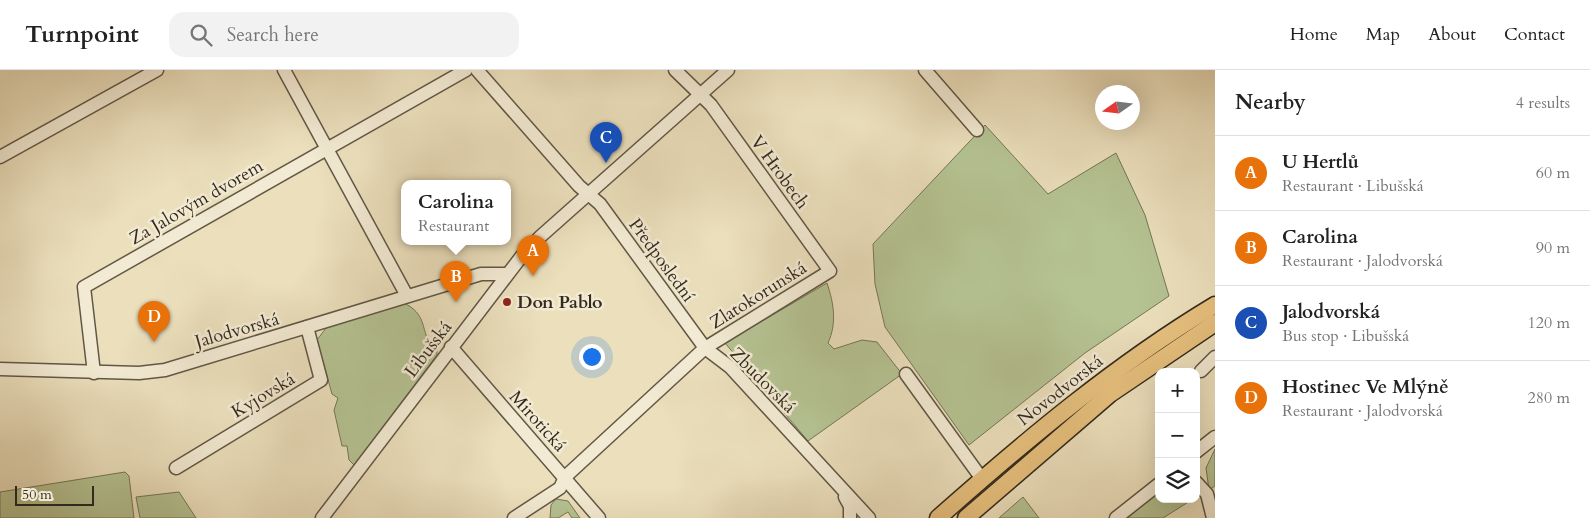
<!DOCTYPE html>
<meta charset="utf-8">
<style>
:root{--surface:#fff;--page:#f2f2f2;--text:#222;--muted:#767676;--line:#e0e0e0;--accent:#8f2418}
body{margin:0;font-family:Cardo,serif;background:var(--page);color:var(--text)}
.controls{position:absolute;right:15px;bottom:15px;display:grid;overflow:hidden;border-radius:10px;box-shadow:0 5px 20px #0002}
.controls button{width:45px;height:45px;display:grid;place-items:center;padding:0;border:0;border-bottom:1px solid var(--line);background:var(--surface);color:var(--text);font:25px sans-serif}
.compass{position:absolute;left:1095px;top:15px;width:45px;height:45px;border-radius:50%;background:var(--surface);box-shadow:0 5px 20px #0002;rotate:256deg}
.scale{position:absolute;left:15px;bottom:12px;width:79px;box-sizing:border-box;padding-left:5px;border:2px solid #332a1e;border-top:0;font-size:14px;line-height:18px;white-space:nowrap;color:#332a1e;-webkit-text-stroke:4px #f2ead3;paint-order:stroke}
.you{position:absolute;left:591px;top:286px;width:18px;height:18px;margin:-12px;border:4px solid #fff;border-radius:50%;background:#1a73e8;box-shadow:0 0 0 8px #1a73e833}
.badge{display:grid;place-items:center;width:32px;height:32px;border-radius:50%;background:var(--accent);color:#fff;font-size:16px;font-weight:700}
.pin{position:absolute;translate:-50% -41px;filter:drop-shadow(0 1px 2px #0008)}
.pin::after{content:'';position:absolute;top:26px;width:18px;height:15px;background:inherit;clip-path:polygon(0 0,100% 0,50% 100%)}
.popup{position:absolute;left:401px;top:110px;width:110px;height:65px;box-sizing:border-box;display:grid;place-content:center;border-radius:10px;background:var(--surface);filter:drop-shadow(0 1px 4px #0005);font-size:16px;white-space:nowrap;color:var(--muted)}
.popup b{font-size:19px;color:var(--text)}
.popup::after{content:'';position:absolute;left:50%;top:100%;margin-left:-10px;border:10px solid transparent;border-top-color:var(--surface)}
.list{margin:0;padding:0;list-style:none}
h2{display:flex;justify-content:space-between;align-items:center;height:65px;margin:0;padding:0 20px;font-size:21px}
h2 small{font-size:16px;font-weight:400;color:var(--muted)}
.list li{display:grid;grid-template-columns:32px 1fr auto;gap:15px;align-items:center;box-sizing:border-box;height:75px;padding:0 20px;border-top:1px solid var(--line)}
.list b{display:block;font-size:19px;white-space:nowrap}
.list p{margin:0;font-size:16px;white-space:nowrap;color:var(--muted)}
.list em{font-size:16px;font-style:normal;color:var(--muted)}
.icon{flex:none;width:28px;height:28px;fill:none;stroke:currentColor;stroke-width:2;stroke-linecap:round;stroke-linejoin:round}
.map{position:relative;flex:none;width:1215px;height:448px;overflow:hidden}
header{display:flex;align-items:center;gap:30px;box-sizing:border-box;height:70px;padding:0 25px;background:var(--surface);border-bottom:1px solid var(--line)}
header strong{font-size:24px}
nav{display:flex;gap:28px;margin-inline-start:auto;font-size:18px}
.search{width:350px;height:45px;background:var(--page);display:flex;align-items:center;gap:12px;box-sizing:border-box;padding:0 18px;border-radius:15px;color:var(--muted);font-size:19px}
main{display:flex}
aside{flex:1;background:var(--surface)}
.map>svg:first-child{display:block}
</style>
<header>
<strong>Turnpoint</strong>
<div class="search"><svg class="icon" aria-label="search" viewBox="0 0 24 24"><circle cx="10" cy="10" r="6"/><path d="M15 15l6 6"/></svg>Search here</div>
<nav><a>Home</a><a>Map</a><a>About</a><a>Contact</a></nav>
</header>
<main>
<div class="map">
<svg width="1215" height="448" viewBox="0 0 1215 448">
<rect width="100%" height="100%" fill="#ebdfbc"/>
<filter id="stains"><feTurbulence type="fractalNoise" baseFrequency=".004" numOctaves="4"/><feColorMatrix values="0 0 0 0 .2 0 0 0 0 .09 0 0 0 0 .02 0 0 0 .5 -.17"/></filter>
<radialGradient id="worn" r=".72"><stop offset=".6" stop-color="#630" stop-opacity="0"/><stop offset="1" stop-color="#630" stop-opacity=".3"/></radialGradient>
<!-- green -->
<g fill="#b5c292" stroke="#747658">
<path d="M985 55 1048 124 1116 83 1145 145 1169 226 1085 283 969 375 885 257 875 214 873 174Z"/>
<path d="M827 213C834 234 837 253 828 273L834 279 862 270 877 272 902 304 808 371 725 273Z"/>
<path d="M404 233C426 244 421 257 430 275H433L437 280V285L354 395 349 390 347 376H342L334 340 338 328 332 324 317 270 326 258Z"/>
<path d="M1215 379V416L1209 420 1206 398Z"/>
<path d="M125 402 129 406 134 448H0V422Z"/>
<path d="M179 422 196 448H140L136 427Z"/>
<path d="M1159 422V429H1193L1163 448H1127Z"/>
<path d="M1023 427 1039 448H999Z"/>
<path d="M556 429 568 431 580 448H572L568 442 558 448H550L551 435Z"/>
</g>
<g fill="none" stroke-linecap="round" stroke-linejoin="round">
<defs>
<g id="minor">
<path d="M284 0 407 226"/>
<path d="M477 0 579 116 600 134 705 278 730 297 869 448"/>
<path d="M925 0 977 60"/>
<path d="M0 87 157 0"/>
<path d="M451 277 599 448"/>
<path d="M0 299 139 303 165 300 481 204H506"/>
<path d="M1201 301 1215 287"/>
<path d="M94 303 84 217 466 0"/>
<path d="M906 304 982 409"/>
<path d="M1196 382 1215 367"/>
<path d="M176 398 321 310 307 257"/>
<path d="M1196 412 1207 424 1213 448"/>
<path d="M845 427 850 436V448"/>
<path d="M322 448 521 187 541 166 728 0"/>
<path d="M514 448 560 418 565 407 705 278 830 201 711 35 675 0"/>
<path d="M1116 448 1159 414"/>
</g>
<g id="major">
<path d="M938 448C1025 371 1115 295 1215 235"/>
<path d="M966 448 1110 324 1215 253"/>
</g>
</defs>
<!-- minor casing -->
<use href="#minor" stroke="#615746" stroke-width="15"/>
<!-- major casing -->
<use href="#major" stroke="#332a1e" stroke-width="19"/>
<!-- minor -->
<use href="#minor" stroke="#f2ead3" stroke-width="12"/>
<!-- major -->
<use href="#major" stroke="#e6c07e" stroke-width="16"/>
</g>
<!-- markers -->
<circle fill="#8f2418" stroke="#f2ead3" stroke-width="2" cx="507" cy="232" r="5"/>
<g text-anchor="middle" stroke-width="5" stroke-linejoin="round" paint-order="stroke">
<!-- street labels -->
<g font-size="18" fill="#332a1e" stroke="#f2ead3">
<text transform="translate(780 102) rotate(54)" y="6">V Hrobech</text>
<text transform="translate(196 132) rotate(-30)" y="6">Za Jalovým dvorem</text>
<text transform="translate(662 190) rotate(54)" y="6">Předposlední</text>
<text transform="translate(758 225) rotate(-32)" y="6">Zlatokorunská</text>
<text transform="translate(237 260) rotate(-16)" y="6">Jalodvorská</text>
<text transform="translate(428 279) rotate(-53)" y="6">Libušská</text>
<text transform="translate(763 310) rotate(45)" y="6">Zbudovská</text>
<text transform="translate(1060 320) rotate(-38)" y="6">Novodvorská</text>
<text transform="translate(263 325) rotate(-31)" y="6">Kyjovská</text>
<text transform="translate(538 351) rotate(48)" y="6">Mirotická</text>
</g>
<!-- poi labels -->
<g font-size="18" font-weight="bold" fill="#332a1e" stroke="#f2ead3" text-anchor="start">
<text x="517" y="238">Don Pablo</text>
</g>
</g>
<rect width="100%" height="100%" filter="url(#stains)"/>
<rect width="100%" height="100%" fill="url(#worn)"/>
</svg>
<div class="controls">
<button>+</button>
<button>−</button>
<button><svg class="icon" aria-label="layers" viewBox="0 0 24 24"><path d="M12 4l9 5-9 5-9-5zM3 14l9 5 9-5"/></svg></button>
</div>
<svg class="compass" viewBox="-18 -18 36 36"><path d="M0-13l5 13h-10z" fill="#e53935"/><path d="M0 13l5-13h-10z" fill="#767676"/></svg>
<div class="scale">50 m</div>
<div class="you"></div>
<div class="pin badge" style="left:533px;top:206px;background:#e8710a">A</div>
<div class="pin badge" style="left:456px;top:232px;background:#e8710a">B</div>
<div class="popup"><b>Carolina</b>Restaurant</div>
<div class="pin badge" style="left:606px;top:93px;background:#1a4fb4">C</div>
<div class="pin badge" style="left:154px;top:272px;background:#e8710a">D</div>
</div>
<aside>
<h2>Nearby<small>4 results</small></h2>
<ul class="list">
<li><span class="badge" style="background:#e8710a">A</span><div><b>U Hertlů</b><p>Restaurant · Libušská</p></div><em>60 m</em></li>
<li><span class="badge" style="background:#e8710a">B</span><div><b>Carolina</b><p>Restaurant · Jalodvorská</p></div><em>90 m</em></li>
<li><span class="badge" style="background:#1a4fb4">C</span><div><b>Jalodvorská</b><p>Bus stop · Libušská</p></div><em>120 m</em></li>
<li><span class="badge" style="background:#e8710a">D</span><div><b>Hostinec Ve Mlýně</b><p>Restaurant · Jalodvorská</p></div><em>280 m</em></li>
</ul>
</aside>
</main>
